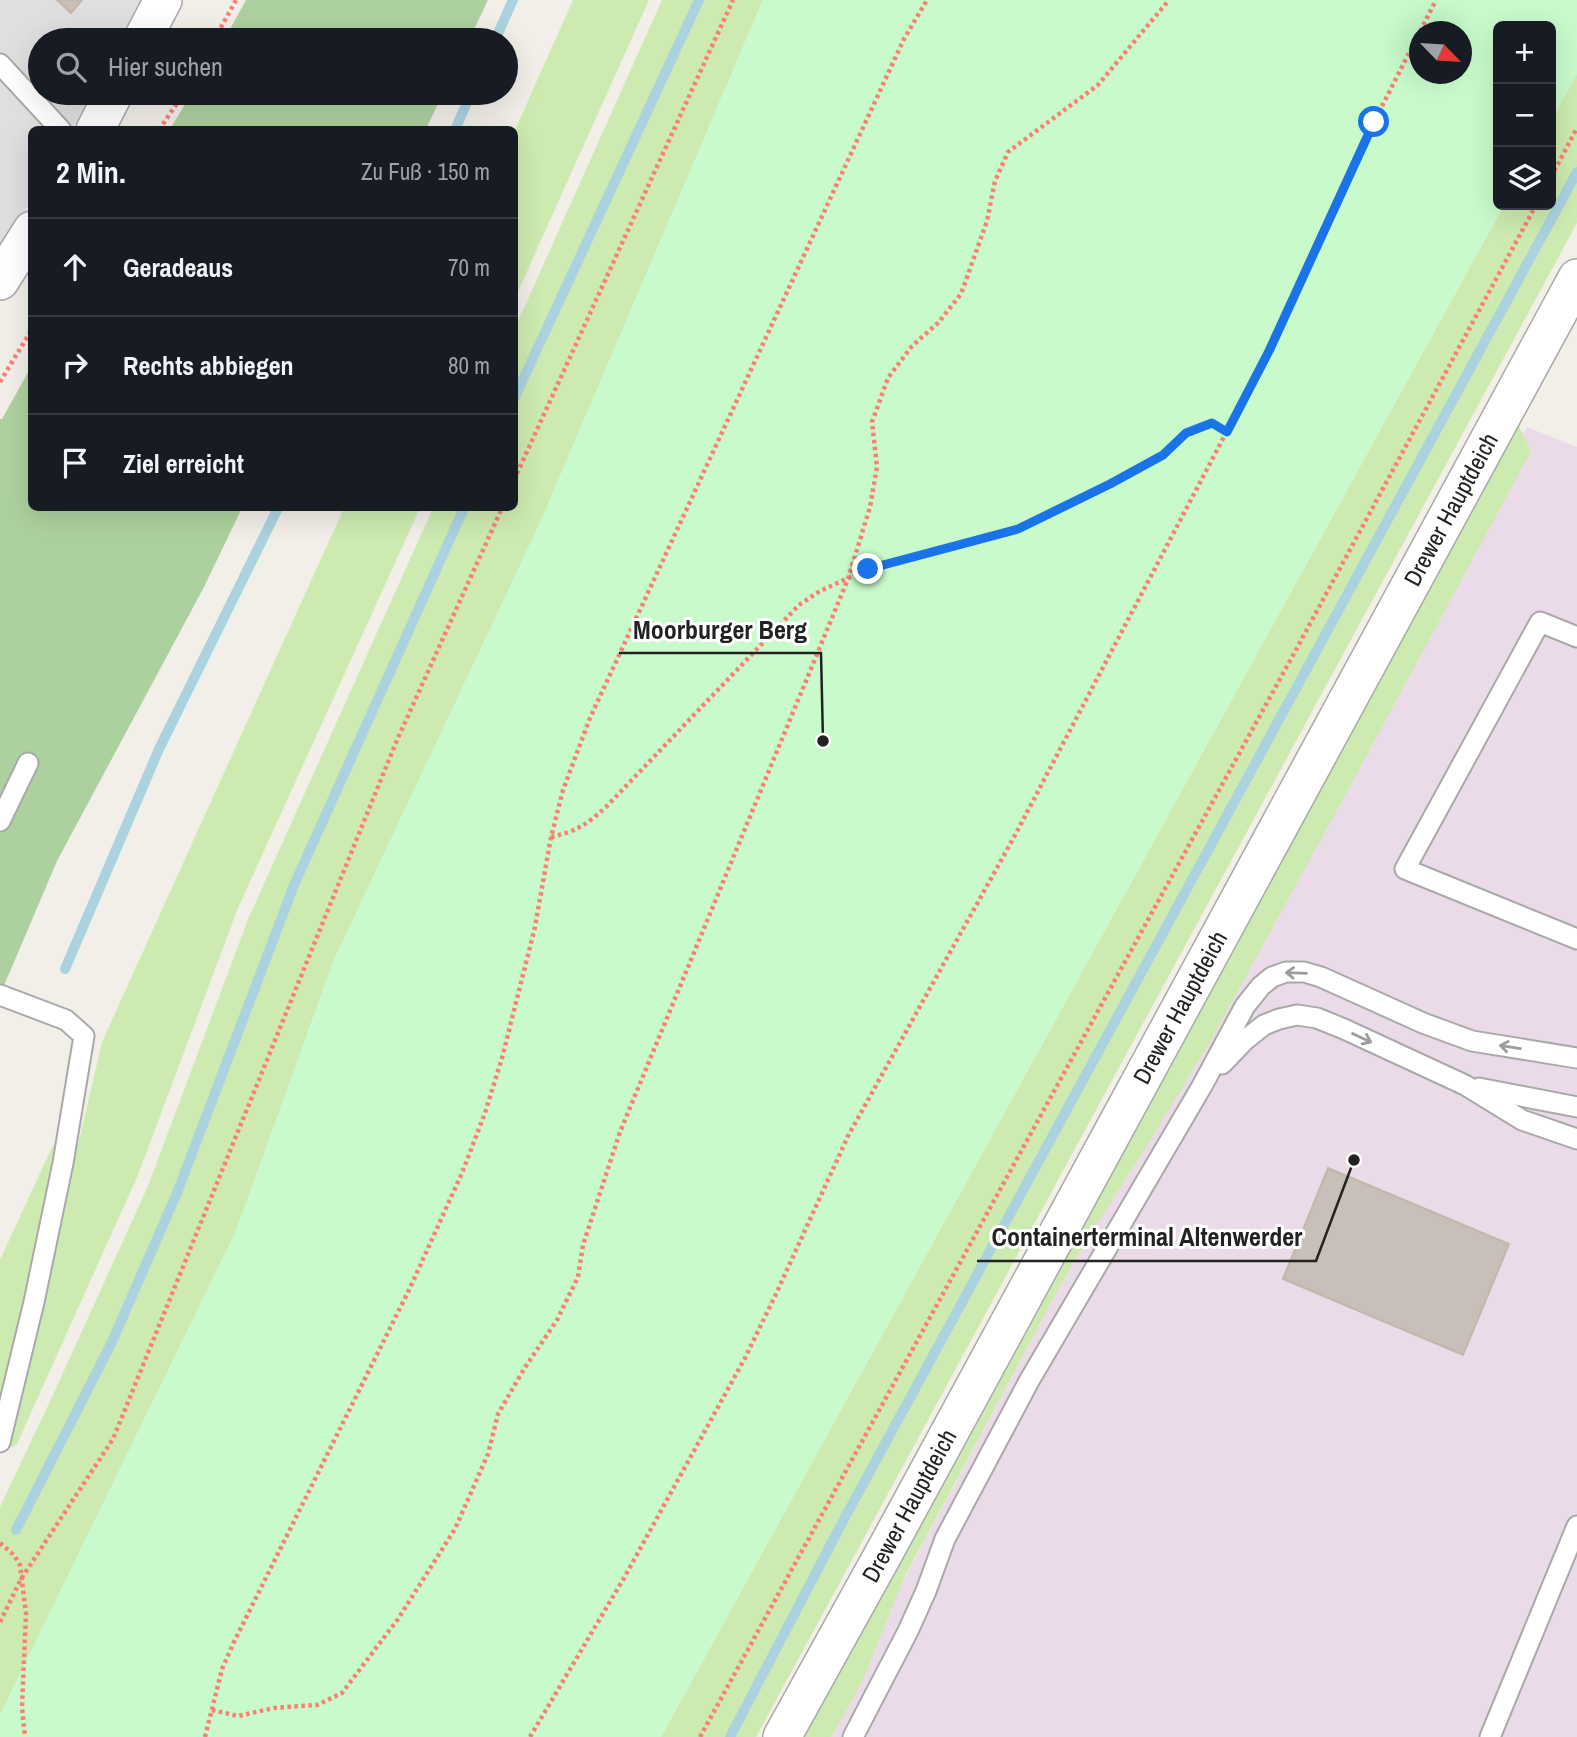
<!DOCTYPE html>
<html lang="de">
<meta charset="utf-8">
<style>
:root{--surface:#171b24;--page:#242831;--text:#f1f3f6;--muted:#9ea1a6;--line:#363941}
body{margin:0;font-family:"Archivo Narrow",sans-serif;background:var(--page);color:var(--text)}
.controls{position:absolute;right:21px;top:21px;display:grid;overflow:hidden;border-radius:10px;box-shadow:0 7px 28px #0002}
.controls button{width:63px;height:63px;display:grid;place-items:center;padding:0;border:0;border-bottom:2px solid var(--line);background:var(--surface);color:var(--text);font:35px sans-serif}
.compass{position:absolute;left:1409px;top:21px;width:63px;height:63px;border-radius:50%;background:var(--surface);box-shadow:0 7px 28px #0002;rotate:115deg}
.stop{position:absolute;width:21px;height:21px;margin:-16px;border:5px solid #1a73e8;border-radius:50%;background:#fff}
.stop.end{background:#1a73e8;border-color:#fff;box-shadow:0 2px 7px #0008}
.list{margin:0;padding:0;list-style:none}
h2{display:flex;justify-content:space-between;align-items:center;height:91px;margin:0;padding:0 28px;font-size:30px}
h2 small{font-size:23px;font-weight:400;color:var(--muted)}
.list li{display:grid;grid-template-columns:46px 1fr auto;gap:21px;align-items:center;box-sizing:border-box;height:98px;padding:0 28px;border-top:2px solid var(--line)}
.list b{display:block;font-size:26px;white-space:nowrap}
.list em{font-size:23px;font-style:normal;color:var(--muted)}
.icon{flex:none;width:38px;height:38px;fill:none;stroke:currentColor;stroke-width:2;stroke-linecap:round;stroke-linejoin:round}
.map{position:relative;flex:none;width:1577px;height:1737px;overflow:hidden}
.search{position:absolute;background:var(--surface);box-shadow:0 7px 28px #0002;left:28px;top:28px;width:490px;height:77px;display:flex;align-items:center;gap:18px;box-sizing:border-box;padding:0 24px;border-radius:38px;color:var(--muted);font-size:26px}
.panel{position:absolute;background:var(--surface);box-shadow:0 7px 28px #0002;left:28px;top:126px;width:490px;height:385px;border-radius:10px}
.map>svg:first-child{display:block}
</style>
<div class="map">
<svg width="1577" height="1737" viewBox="0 0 1577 1737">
<rect width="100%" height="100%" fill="#f2efe9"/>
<!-- residential -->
<path fill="#e0dfdf" d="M0 0H141L120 40H40V93H92L72 129 32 130 31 200 0 255Z"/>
<!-- industrial -->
<path fill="#ebdbe8" d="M1527 427 1577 447V1737H820L1056 1294 1176 1081Z"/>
<!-- grass -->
<g fill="#cdebb0">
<path d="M573 0H649L515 298V130Z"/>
<path d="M662 0H763L541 521 334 960 236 1231 0 1715V1507L52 1397 148 1186 249 917 433 508H514L515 328Z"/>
<path d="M1577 74V223L756 1737H661L1504 205H1551V121Z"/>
<path d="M1514 416 1531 451 1348 790 1208 1045 1143 1152 1087 1239 1056 1294 904 1578 862 1682 831 1737H795Z"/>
<path d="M344 508H420L238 908 138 1175 17 1444 12 1447 9 1444 10 1438 102 1042Z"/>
<path d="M54 1145 58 1149V1157L0 1410V1260L52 1147Z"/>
</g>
<!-- forest -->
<g fill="#add19e">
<path d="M246 0H488L469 40H224Z"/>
<path d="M192 93H443L426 129H170Z"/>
<path d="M31 367 32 508H242L204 587 57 861 0 995V419H2Z"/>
</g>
<!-- park -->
<path fill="#c8facc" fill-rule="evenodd" d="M763 0H1577V74L1551 121V26H1498V205H1504L661 1737H0V1715L236 1231 334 960 541 521ZM1420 32H1462V74H1420Z"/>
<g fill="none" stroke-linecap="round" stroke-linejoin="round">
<!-- stream -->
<g stroke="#aad3df" stroke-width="10">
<path d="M495 40 513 0"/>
<path d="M455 130 471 93"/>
<path d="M514 399 699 0"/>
<path d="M65 969 159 749 278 508"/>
<path d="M16 1530 111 1344 177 1193 294 885 464 508"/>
<path d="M730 1737 843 1521 1577 172"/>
</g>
</g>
<!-- building -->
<g fill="#c7bfb8" stroke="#c4b6ab" stroke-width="2">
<path d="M57 0H82L71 13Z"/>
<path d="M1328 1168 1509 1244 1463 1355 1283 1279Z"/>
</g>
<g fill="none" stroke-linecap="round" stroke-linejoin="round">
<defs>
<g id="lane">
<path d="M0 64 61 130"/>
<path d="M1577 637 1540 622 1405 869 1577 939"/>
<path d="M0 821 28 763"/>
<path d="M0 995 66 1020 84 1036 63 1163 34 1302 0 1442"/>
<path d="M1222 1064 1245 1040 1264 1025 1279 1019 1297 1015 1317 1018 1344 1029 1465 1085 1522 1120 1577 1139"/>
<path d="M1479 1088 1577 1107"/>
<path d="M853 1737 908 1631 926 1591 945 1539 1029 1381 1202 1086 1245 1006 1261 986 1272 977 1286 972H1304L1321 977 1423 1023 1472 1041 1577 1058"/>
<path d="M1490 1737 1577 1526"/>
</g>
<g id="street">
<path d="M142 40 163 0"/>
<path d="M95 130 114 93"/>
<path d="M0 281 32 230"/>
<path id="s1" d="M782 1737 884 1553 1577 278"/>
</g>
</defs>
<!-- lane casing -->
<use href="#lane" stroke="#a9a9a9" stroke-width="23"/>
<!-- street casing -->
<use href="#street" stroke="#a9a9a9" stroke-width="40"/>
<!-- path -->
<g stroke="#fa8072" stroke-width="4.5" stroke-dasharray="3.5 3.5" stroke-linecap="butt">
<path d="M214 40 236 0"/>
<path d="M159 130 184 93"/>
<path d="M1551 177 1577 128"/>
<path d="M0 382 32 329"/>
<path d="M514 480 733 0"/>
<path d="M551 837C577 831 586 825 606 807L799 605 820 591 868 569 1018 529 1110 484 1163 455 1186 433 1212 423 1228 432"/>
<path d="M0 1543 14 1555 20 1565 26 1614 22 1707 25 1737"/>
<path d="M0 1622 21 1579 113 1439 397 740 502 508"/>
<path d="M212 1710 238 1716 274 1708 317 1705 342 1693 398 1619 455 1529 488 1454 498 1414 524 1369 557 1320 578 1277 583 1245 620 1132 848 579 870 507 877 467 872 422 888 378 912 346 938 323 961 294 987 221 995 181 1008 152 1098 85 1169 0"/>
<path d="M205 1737 222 1669 234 1642 410 1288 462 1173 485 1113 502 1058 535 927 551 837 563 790 590 718 904 39 927 0"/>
<path d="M530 1737 624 1578 745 1358 776 1294 848 1136 1013 839 1269 351 1374 122 1436 0"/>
<path d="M700 1737 1291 659 1536 205"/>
</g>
<!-- lane -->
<use href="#lane" stroke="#fff" stroke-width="19"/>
<!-- street -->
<use href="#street" stroke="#fff" stroke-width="37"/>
</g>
<!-- one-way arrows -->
<defs><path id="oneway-shaft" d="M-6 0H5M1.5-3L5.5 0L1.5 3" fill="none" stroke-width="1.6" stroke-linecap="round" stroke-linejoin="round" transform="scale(1.75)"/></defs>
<g stroke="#9c9c9c">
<use href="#oneway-shaft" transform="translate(1296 973) rotate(-178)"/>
<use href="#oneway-shaft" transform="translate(1362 1038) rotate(25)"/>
<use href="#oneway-shaft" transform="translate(1510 1047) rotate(-171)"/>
</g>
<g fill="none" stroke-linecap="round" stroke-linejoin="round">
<!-- route -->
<path stroke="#1a73e8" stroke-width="9" d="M868 569 1018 529 1110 484 1163 455 1186 433 1212 423 1227 432 1269 351 1374 122"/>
</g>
<g text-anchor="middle" stroke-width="6" stroke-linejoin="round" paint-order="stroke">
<!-- street labels -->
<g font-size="24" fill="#222" stroke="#fff">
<text dy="8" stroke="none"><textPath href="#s1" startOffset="1398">Drewer Hauptdeich</textPath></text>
<text dy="8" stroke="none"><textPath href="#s1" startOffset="831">Drewer Hauptdeich</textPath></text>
<text dy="8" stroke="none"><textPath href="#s1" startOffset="264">Drewer Hauptdeich</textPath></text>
</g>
</g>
<!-- callouts -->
<path fill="none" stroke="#222" stroke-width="2.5" d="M823 741L821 653H619M1354 1160L1316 1261H977"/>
<g fill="#222" stroke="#fff" stroke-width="2.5">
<circle cx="823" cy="741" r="7"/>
<circle cx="1354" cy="1160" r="7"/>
</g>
<g font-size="26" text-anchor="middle" font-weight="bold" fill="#222" stroke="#fff" stroke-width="6" stroke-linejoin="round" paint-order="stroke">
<text x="720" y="639">Moorburger Berg</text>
<text x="1147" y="1246">Containerterminal Altenwerder</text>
</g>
</svg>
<div class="controls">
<button>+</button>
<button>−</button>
<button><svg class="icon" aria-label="layers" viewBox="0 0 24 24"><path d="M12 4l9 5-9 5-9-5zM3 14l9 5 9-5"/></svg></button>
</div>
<svg class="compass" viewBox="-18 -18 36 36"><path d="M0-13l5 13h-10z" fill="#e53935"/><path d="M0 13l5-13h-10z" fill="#9ea1a6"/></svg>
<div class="stop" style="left:1374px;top:122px"></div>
<div class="stop end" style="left:868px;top:569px"></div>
<div class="search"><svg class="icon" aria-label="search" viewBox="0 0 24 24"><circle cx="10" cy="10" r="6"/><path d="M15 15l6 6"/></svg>Hier suchen</div>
<section class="panel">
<h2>2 Min.<small>Zu Fuß · 150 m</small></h2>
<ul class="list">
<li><svg class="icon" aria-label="ahead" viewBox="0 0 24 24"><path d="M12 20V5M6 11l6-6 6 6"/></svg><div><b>Geradeaus</b></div><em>70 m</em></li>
<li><svg class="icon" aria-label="right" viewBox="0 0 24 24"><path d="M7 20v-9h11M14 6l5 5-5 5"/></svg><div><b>Rechts abbiegen</b></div><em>80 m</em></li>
<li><svg class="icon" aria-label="arrive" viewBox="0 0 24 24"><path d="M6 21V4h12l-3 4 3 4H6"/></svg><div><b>Ziel erreicht</b></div></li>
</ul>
</section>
</div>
